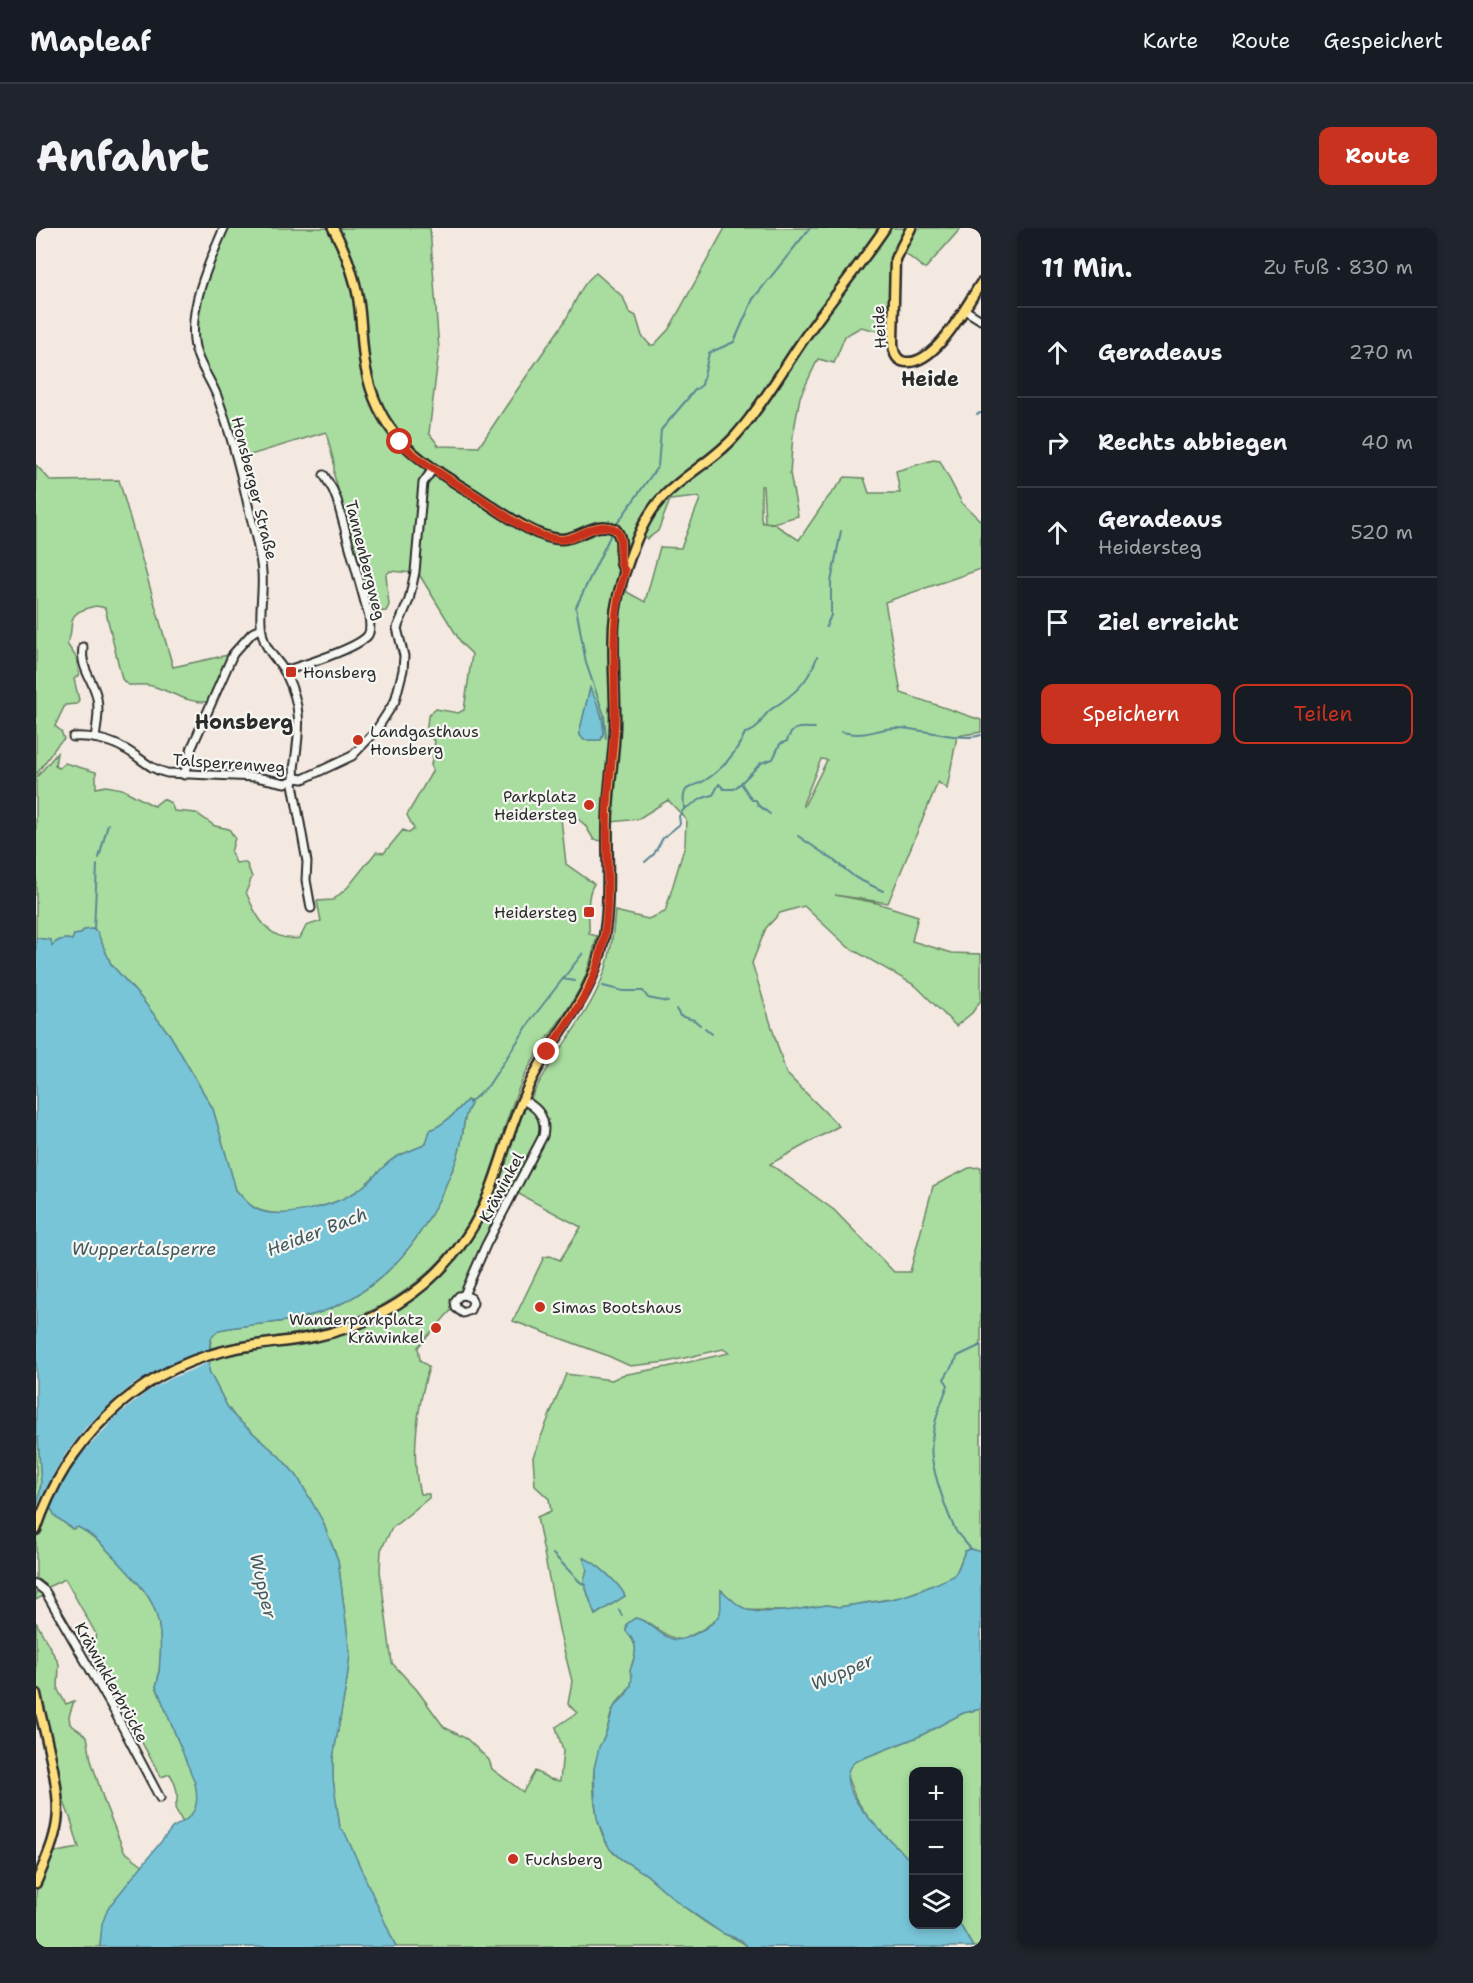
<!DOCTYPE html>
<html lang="de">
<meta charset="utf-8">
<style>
:root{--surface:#171b24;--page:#20242c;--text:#f1f3f6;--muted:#9ea1a6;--line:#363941;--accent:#c8321e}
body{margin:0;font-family:"Shantell Sans",sans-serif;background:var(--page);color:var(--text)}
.controls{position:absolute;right:18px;bottom:18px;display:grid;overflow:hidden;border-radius:12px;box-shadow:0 3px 9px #0003}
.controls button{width:54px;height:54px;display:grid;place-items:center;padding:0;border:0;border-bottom:2px solid var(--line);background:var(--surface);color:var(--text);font:30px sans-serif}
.stop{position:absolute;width:18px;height:18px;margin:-14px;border:4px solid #c8321e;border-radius:50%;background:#fff}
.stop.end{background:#c8321e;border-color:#fff;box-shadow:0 2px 6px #0008}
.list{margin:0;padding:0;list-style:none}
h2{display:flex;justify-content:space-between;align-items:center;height:78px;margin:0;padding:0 24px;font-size:26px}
h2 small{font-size:20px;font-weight:400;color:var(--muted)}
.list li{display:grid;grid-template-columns:39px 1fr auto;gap:18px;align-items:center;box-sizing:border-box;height:90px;padding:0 24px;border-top:2px solid var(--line)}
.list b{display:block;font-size:22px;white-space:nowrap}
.list p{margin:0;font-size:20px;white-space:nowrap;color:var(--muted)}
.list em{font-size:20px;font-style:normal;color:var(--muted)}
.actions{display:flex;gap:12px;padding:18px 24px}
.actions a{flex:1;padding:14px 0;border:2px solid var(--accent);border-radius:12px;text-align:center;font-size:21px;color:var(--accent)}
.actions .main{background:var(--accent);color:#fff}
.icon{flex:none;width:33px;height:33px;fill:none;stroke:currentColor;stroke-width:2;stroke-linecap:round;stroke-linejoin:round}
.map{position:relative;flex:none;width:945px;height:1719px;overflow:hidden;border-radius:12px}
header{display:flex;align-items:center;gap:36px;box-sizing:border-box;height:84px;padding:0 30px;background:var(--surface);border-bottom:2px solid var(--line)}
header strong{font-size:28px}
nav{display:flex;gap:33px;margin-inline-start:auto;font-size:21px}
.intro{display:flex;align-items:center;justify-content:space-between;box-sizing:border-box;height:144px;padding:0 36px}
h1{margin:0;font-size:42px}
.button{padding:15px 27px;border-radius:12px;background:var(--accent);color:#fff;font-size:21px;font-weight:700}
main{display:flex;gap:36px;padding:0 36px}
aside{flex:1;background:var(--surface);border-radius:12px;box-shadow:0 3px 9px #0003}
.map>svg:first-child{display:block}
</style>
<header>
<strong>Mapleaf</strong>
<nav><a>Karte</a><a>Route</a><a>Gespeichert</a></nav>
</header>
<div class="intro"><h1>Anfahrt</h1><a class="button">Route</a></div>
<main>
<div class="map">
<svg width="945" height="1719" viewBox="0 0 945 1719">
<rect width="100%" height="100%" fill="#f3e9e1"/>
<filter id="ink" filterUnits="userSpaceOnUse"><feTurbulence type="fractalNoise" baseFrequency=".0167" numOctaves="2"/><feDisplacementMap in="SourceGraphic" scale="12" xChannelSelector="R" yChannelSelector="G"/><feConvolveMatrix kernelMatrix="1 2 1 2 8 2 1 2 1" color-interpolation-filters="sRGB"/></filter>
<g filter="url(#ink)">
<!-- green -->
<g fill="#a8dd9f" stroke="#6a8465" stroke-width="1.5" fill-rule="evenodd">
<path d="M189 0H297L304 15 323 88 342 181 389 236V240L377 345 354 343 350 347 353 377 350 383 341 384 337 382 331 369 298 247V235L290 204 201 231 160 115 162 81 165 66Z"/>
<path d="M299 0H394L403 122 393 205 403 218 443 219C470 178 497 138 525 99 538 81 542 58 560 45L587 69 593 84 600 88 606 108 614 117H618L633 101 689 0H845L771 105 752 135 807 58 852 0H871L856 31 854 47V97L850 105 825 99 809 108 798 135 782 131 764 169 757 207 754 245 762 288 737 295 729 294 727 258H725V291L727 295 738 296 763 312 790 272 809 249 828 250 833 265H864L860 243 897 232 904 233 926 275 945 293V341L849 374 865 465 945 492V504L921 508 911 561 902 554 852 675 799 667 841 675 882 688 876 713 916 725 945 726V772L936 785 920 798 880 758 812 719 768 678 744 685 730 700 716 735 750 845 803 898 734 936 798 982 858 1044H874L897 958 933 940 945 939V1324L934 1321 929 1323 921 1343 918 1348 904 1355 866 1369 803 1379 791 1377 750 1383 711 1382 702 1377 685 1362C684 1369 686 1375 685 1382 683 1395 656 1407 646 1412 627 1410 617 1393 599 1390L591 1396 590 1403C604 1419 600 1424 594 1442 602 1461 584 1467 577 1481 573 1489 573 1499 569 1507 565 1519 560 1529 558 1542 556 1565 560 1603 575 1622 584 1634 601 1638 612 1648 635 1668 658 1689 685 1704 695 1710 704 1711 712 1719H360L309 1606 304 1600 297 1551V1530L311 1452 314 1426 302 1332 286 1292 261 1248 243 1228 199 1189 191 1178 173 1143 174 1127C213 1116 253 1115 291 1106 360 1089 420 1040 449 976 465 943 471 906 486 872 503 880 511 888 507 908L450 1017 428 1067 421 1070 419 1078 382 1119 384 1132 393 1139C382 1176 374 1228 384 1266H393V1270L356 1300 345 1322 344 1343 356 1435 381 1462 408 1499 431 1511 453 1532 456 1541 487 1564 499 1543 514 1551 524 1553 527 1523 520 1499 541 1485 532 1476 536 1453 524 1406 501 1289 515 1283 513 1271 499 1258 497 1229 530 1146 576 1152 586 1147 631 1139 693 1125 687 1121 631 1134 594 1138 570 1127 477 1093 508 1029 514 1028 524 1032 545 999 479 964C485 952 491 941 498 930 511 905 517 892 495 870 515 828 549 794 566 751 575 730 577 705 579 683L612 691 629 684 649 617 650 591 632 572 602 591 576 594 582 505 581 397 590 347 591 364 609 374 624 319 645 320 664 271 661 269 634 272 622 303 611 311 604 303 589 343C580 332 589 315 581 302L567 298 552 302C563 300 569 298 580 303 585 316 580 327 583 339L574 397 577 505C568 539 567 577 568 613L558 612 549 597 536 586 526 587 525 590 530 636 558 656C549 669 554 689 553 706L561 708C557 726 552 744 544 760 527 793 501 819 486 853 468 891 461 934 444 973 416 1036 356 1082 291 1099 253 1109 212 1112 174 1120L175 1110 183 1102C207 1097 232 1096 256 1092 332 1077 378 1027 409 959 414 946 421 934 424 920 428 905 426 890 435 876L434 873 431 872C420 884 409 896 394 902L390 916C378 922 363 926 353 934 341 944 332 957 318 965 296 978 245 993 221 981 212 977 206 969 200 962L177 881 134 807 105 770 75 736 61 704 56 701 48 702 45 706 38 707 36 712C28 710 21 711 16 719L14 712 0 710V550L21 525 19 538 23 540 29 535 60 544V560L70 558 86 561 118 578 127 571 135 575 138 583 160 585 179 598 193 601 199 610 195 624 200 635 207 634 211 636 216 649 210 664C219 687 233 715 264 710L270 698 285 693 281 673 297 672 312 659 340 624 348 625 367 602 373 605 378 601 371 587 397 542 395 537 399 513 390 507 392 488 400 481 422 485 428 482 436 426 426 416 381 343 387 270 390 254 399 248H405C432 265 489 308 518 311L485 297 448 273 406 242V238C395 238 387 230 378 223 346 199 332 153 327 114 325 98 326 80 323 64 318 42 309 20 299 0ZM554 460C561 475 573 497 565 512H548L543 506ZM785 531 791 532 768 578 767 576ZM548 1330C559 1334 584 1356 589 1368L559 1387 548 1355 551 1341Z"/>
<path d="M878 0H925L889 41 865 22Z"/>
<path d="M0 237 15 253 83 252 137 439 196 426 175 473C155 478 135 463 116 458 109 456 100 457 92 457L86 451 69 380C61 377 57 378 50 381 28 387 40 401 31 416L40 429 43 447 38 451 43 472 41 476 29 477 19 498 25 503 28 511 22 516 0 547Z"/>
<path d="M0 1208H2L5 1255 2 1276 16 1282 19 1288 36 1301 42 1299C58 1307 69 1320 81 1332 113 1366 128 1381 124 1431 123 1440 124 1449 120 1458L142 1513 145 1517C151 1532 170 1571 157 1586 154 1589 150 1591 147 1595L139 1580C144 1568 140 1556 134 1546L125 1549 78 1464 52 1422 57 1419 60 1406 29 1351 5 1362 7 1368 0 1372Z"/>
<path d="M0 1394 23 1436 22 1462 30 1476 38 1473 33 1488 34 1496 51 1508 55 1532 69 1576 88 1623 108 1638C84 1666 65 1680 64 1719H0V1664L15 1625 43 1620 35 1592 7 1520 0 1492Z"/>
<path d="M945 1481V1719H937L923 1695 922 1544H878L877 1635 837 1597 820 1571 810 1546 814 1537 820 1533 884 1508 927 1485Z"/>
</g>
<!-- water -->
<g fill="#79c5d8" stroke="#5a8793" stroke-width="1.5">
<path d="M554 460C561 474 572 497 565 512H548L543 506Z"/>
<path d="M56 701 61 704 75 736 105 770 134 807 177 881 200 962C206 969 212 977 220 981 245 993 296 978 318 965 332 957 341 944 353 934 363 926 378 922 390 916L394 902C410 896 420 884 431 872L435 876C426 890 428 904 424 920 421 934 414 946 409 959 378 1027 332 1077 256 1092 232 1096 207 1097 183 1102L177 1107 174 1113 173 1143 191 1178 199 1189 243 1228 261 1248 286 1292 302 1332 314 1426 311 1452 297 1530V1551L304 1600 309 1605 360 1719H64L66 1696 72 1680 136 1600C159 1589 164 1579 159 1555L120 1458C124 1449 123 1440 124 1431 128 1381 113 1366 81 1332 69 1320 58 1307 42 1299L37 1301 19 1288 16 1282 2 1276 5 1255 2 1209 0 1208V710L15 712 16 718C21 711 28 710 36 712L38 707 45 706 48 702Z"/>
<path d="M934 1321 945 1324V1481L927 1485 884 1508 820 1533C786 1557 861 1617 877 1635L878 1696H922L923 1695 937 1719H712L705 1712 686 1705 644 1676 610 1646 585 1631 574 1621 567 1607 561 1590 559 1571 558 1541 563 1519 569 1508 578 1479 589 1468 595 1458 596 1448 594 1443C600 1424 604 1419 590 1403L591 1396 599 1390C615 1393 622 1407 636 1411 648 1415 679 1398 684 1385 686 1379 684 1369 685 1362L702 1377 711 1382 724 1384 750 1383 791 1377 803 1379 857 1371 881 1364 918 1348 923 1339 929 1323Z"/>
<path d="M547 1330C559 1333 584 1356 589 1368L559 1387 548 1354 551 1341Z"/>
</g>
<!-- pier -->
<path fill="#f3e9e1" d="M177 1120 176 1133 134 1151 111 1164 82 1187 44 1228 28 1253 14 1282 2 1277 18 1245 30 1225 51 1198 82 1169 98 1156 135 1136Z"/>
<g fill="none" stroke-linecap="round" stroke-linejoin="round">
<!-- stream -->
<g stroke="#5a8793" stroke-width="2">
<path d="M941 186 945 185"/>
<path d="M580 297 622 238 625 202 659 162 666 157 673 125 698 114 717 71 774 0"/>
<path d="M790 399 795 387V354L805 303"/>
<path d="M806 504C833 510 839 500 861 500 885 500 924 514 945 507"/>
<path d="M570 510 568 487 550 435 540 379 577 302"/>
<path d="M705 555 725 535 737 531 744 516 751 513C756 497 765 500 779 500"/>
<path d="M648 581 667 570 677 567 683 556 688 561H698L705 555 716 572H720L722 577 734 586"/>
<path d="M762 608 796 631 820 650 847 663"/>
<path d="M63 630 72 596"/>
<path d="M609 634 618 626 627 610 644 596 643 588 648 581C648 575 646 567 650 562 654 558 663 556 668 553 685 543 701 524 709 505 725 501 722 494 732 484 736 480 742 477 747 473 764 461 774 449 781 429"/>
<path d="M58 702 61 637"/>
<path d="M527 751 539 753"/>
<path d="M567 758 587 763H607L612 770 632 774"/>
<path d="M640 781 644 788 658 792 664 797"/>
<path d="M669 800 676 806"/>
<path d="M433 875 452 858 498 788 547 725"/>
<path d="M935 1321C930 1315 924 1309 920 1303 911 1286 899 1249 896 1231 893 1206 903 1180 912 1157L908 1151 922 1128 945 1117"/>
<path d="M517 1326 544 1354 550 1357"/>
<path d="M583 1382 586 1388"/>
</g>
<defs>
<g id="minor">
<path d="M188 0C173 35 154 75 158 113 160 133 174 150 181 168 194 203 204 241 212 277 217 299 224 322 226 344 228 366 221 391 228 412 232 426 244 433 250 446 266 479 264 499 259 534 257 542 260 549 257 556L271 634 270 652 275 680"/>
<path d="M929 82 945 92"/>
<path d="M47 419C44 439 55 449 60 466 64 480 61 496 59 510"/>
<path d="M248 443C265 438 323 420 332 407 335 402 334 395 333 389L301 272 297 262 288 247"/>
<path d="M37 509C54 508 74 512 89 521 104 529 113 541 131 545L220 549 249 555 258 552"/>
<path d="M148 547 156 519 197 426 216 405 225 400"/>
<path d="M260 550 267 551 316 528 339 504 359 473 367 442 368 428 361 400 373 372 379 344 387 255 397 241"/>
<path d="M428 1067 435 1070 437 1075 434 1082 427 1085 420 1080 419 1073 423 1068 428 1067 450 1017 507 908C511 890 502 879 486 872"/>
<path d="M0 1356 9 1363 77 1481 124 1570"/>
</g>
<g id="major">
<path d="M297 0C308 20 316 41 321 64 326 88 325 113 329 137 342 209 381 231 439 267 459 280 479 295 501 305 511 309 522 313 532 310 550 306 561 293 579 301 591 314 579 330 589 343"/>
<path d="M875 0 859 31 857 113C857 122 859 133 870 134 900 137 931 76 945 55"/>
<path d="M0 1302C29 1215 97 1145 188 1123 215 1116 243 1115 271 1110 336 1099 395 1063 431 1008 460 965 467 914 488 868 516 803 563 770 570 694 574 657 570 620 572 584 573 555 578 528 579 499 580 466 576 432 578 398 579 375 585 353 593 332 600 311 609 289 624 272 647 247 679 232 701 206 726 178 747 141 769 109 795 72 824 37 849 0"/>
<path d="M0 1466C7 1501 26 1560 21 1594 18 1615 8 1636 0 1655"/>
</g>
</defs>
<!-- minor casing -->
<use href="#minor" stroke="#2b2b2b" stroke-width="11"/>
<!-- major casing -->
<use href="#major" stroke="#2b2b2b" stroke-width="13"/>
<!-- minor -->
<use href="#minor" stroke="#f6f6f2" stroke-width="7"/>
<!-- major -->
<use href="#major" stroke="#fedf80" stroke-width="8"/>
</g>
</g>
<g fill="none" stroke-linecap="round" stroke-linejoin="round" filter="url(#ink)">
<!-- route -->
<path stroke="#c8321e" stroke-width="8" d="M364 214C388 238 418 254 447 272 469 287 492 306 519 311 542 315 558 290 580 302 590 314 579 331 589 343 574 389 579 435 579 483 579 518 572 553 571 588 570 645 579 705 553 759 542 782 526 803 511 824"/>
</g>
<!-- markers -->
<g fill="#c8321e" stroke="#f6f6f2" stroke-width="2">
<rect x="249" y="438" width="12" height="12" rx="3"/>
<circle cx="322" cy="512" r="6"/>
<circle cx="553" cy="577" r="6"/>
<rect x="547" y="678" width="12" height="12" rx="3"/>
<circle cx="504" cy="1079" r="6"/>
<circle cx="400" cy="1100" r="6"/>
<circle cx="477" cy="1631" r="6"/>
</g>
<g text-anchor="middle" stroke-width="4.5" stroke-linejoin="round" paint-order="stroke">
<!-- street labels -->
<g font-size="16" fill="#2b2b2b" stroke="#f6f6f2">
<text transform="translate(843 99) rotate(-93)" y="6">Heide</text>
<text transform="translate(219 260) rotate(76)" y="6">Honsberger Straße</text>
<text transform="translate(330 332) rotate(76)" y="6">Tannenbergweg</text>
<text transform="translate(193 535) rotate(4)" y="6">Talsperrenweg</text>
<text transform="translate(465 959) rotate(-62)" y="6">Kräwinkel</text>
<text transform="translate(76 1454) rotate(61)" y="6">Kräwinklerbrücke</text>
</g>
<!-- poi labels -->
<g font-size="16" fill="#2b2b2b" stroke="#f6f6f2" text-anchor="start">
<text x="267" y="450">Honsberg</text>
<text x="334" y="509">Landgasthaus<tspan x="334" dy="18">Honsberg</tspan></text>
<text x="541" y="574" text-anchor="end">Parkplatz<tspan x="541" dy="18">Heidersteg</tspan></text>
<text x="541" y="690" text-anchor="end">Heidersteg</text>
<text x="516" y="1085">Simas Bootshaus</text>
<text x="388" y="1097" text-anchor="end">Wanderparkplatz<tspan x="388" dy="18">Kräwinkel</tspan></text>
<text x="489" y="1637">Fuchsberg</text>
</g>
<!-- water labels -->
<g font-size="18" font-style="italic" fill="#42595f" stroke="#f6f6f2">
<text transform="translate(281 1004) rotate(-21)" y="6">Heider Bach</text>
<text x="108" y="1027">Wuppertalsperre</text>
<text transform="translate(227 1358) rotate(77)" y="6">Wupper</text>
<text transform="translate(806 1444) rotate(-23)" y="6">Wupper</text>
</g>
<!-- quarter labels -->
<g font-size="20" font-weight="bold" fill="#2b2b2b" stroke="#f6f6f2">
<text x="894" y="158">Heide</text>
<text x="208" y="501">Honsberg</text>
</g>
</g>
</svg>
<div class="controls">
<button>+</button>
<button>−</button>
<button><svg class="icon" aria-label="layers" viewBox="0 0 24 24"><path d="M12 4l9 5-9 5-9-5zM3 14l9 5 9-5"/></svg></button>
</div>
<div class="stop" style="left:364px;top:214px"></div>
<div class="stop end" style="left:511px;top:824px"></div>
</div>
<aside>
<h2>11 Min.<small>Zu Fuß · 830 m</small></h2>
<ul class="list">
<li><svg class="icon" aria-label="ahead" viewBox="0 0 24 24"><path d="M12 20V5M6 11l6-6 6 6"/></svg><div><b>Geradeaus</b></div><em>270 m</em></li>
<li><svg class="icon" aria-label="right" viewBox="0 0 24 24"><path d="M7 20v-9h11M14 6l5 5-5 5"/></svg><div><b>Rechts abbiegen</b></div><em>40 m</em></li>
<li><svg class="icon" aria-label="ahead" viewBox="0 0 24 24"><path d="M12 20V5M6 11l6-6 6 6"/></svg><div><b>Geradeaus</b><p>Heidersteg</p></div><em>520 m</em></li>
<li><svg class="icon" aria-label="arrive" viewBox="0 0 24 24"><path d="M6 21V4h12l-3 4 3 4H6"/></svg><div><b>Ziel erreicht</b></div></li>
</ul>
<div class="actions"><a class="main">Speichern</a><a>Teilen</a></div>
</aside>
</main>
